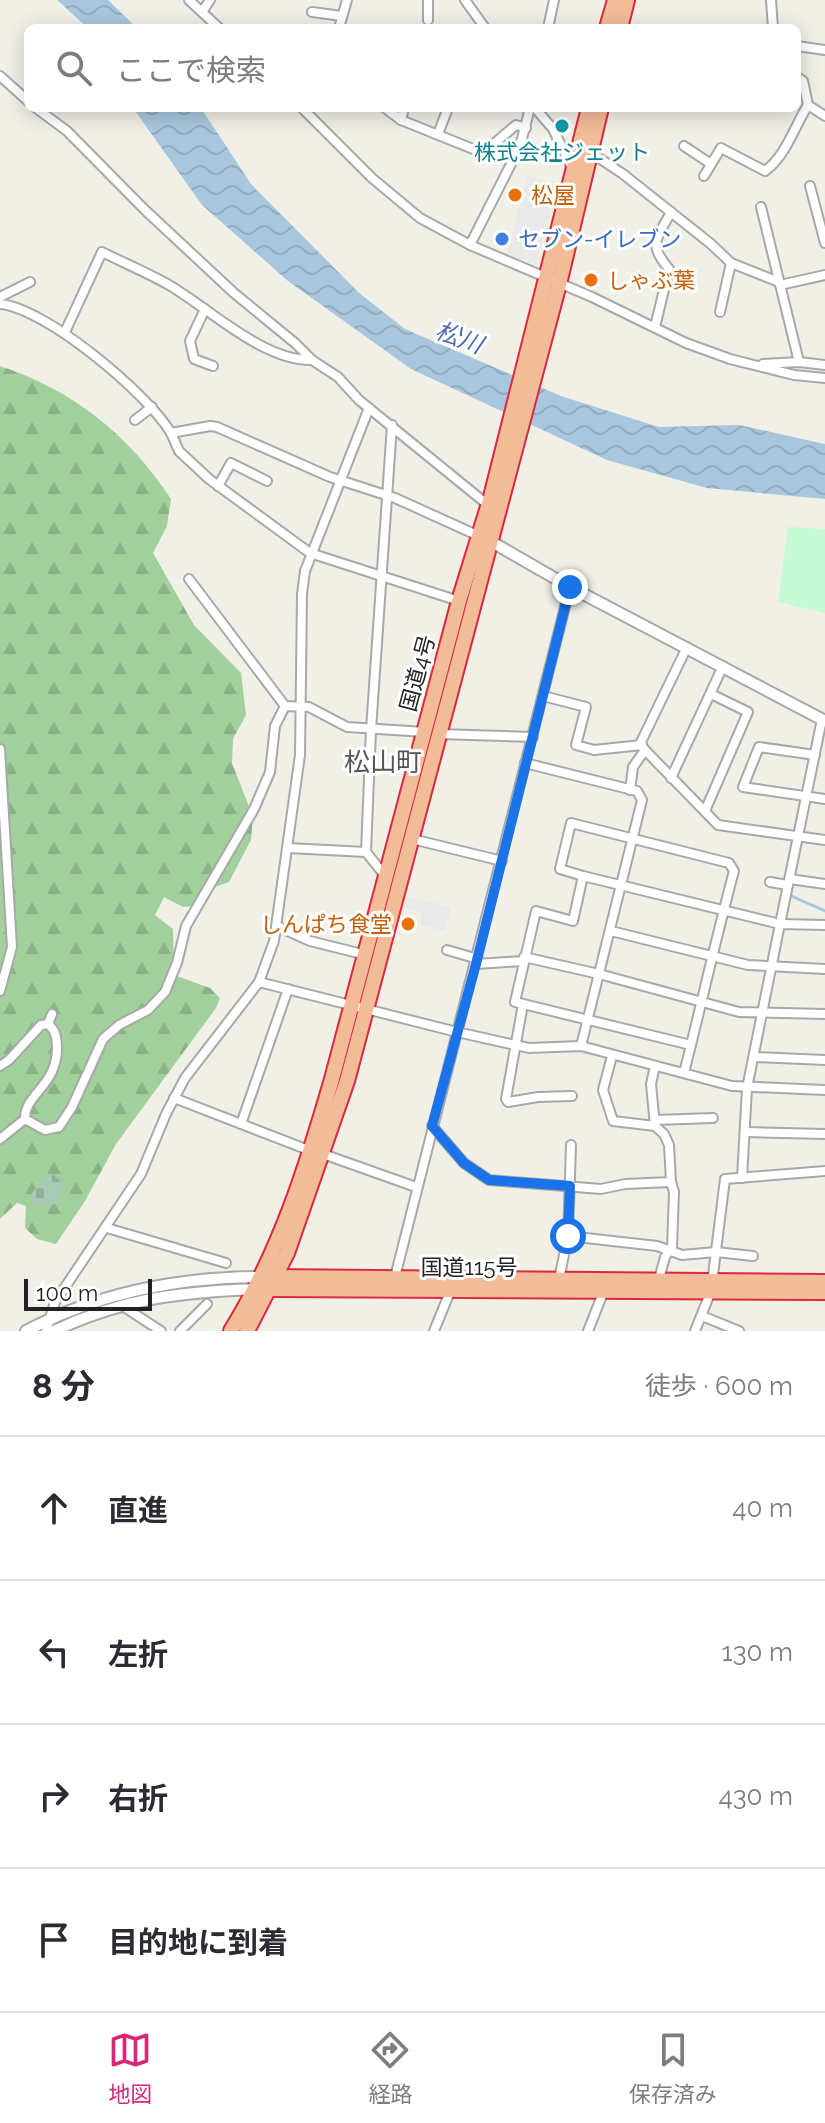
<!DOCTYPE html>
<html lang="ja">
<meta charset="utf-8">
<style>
:root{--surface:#fff;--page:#f2f2f3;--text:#2b2b33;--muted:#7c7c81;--line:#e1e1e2;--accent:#db2777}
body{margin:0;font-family:Raleway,"Noto Sans JP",sans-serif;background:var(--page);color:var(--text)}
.scale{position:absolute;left:24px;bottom:20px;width:128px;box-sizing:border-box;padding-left:8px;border:4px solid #212121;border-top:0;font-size:22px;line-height:28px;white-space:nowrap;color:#212121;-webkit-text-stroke:6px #fff;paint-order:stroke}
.stop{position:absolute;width:24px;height:24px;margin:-18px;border:6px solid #1a73e8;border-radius:50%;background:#fff}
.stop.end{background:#1a73e8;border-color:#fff;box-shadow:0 2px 8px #0008}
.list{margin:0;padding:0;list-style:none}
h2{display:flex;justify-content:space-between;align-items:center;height:104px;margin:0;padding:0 32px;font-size:34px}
h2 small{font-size:26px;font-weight:400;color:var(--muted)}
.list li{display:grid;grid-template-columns:52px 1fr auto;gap:24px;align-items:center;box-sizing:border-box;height:144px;padding:0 32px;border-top:2px solid var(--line)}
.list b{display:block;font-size:30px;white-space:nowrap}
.list em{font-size:26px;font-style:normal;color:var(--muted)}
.icon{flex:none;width:44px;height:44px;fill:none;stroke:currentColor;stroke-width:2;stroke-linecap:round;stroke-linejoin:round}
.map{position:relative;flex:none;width:825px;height:1331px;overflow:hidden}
.search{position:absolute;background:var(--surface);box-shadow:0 4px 20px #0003;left:24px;right:24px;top:24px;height:88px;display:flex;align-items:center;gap:20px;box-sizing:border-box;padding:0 28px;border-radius:12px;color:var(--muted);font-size:30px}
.sheet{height:680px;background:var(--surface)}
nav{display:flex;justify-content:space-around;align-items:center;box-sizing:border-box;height:112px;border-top:2px solid var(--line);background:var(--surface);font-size:22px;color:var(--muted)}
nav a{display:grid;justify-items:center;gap:4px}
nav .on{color:var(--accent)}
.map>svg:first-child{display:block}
</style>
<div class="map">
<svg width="825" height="1331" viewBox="0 0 825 1331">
<defs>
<pattern id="forest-firs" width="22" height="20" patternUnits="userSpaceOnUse" patternTransform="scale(2)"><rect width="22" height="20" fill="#a1d09c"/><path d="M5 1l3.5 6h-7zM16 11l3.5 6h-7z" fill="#8ab286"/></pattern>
<pattern id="cemetery-stones" width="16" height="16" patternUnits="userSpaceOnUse" patternTransform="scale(2)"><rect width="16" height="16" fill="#a8cab4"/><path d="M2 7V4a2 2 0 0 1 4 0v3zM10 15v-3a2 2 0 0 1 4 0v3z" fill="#90ad9a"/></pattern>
<pattern id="water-waves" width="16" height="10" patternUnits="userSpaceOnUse" patternTransform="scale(2)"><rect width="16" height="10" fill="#a8c7de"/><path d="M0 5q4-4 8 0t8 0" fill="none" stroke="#90abbe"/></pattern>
</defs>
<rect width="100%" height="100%" fill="#f1f0e7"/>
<!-- forest -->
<path fill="url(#forest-firs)" d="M0 366C73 390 129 435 171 499L167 526 153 553 194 625 241 673 246 715 233 739 232 763 253 817 251 840 229 882 203 891 193 906 183 907 164 897 155 915 173 929 174 975 210 988 220 998 216 1008 116 1144 85 1201 56 1244 37 1239 25 1228 26 1206 17 1203 0 1219Z"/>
<!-- cemetery -->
<path fill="url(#cemetery-stones)" d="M51 1174 64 1183 58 1203 42 1207 34 1204 30 1197 34 1190Z"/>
<!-- park -->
<path fill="#c5fad4" d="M788 527 825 529V613L778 602Z"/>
<!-- parking -->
<g fill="#e9e9e9">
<path d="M528 176 558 185 536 265 506 254Z"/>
<path d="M406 896 451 907 445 931 420 925 423 913 403 908Z"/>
</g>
<!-- water -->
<g fill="url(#water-waves)">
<path d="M57 0H108L137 28H88Z"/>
<path d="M133 108H201L251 184 358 292 405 329 561 396 659 427 739 425 825 444V499L707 488 607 460 411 369 288 281 202 205Z"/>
</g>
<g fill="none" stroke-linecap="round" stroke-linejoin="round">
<!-- stream -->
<path stroke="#a8c7de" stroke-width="3" d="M789 895 825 911"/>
<defs>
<g id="minor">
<path d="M189 0 219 28"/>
<path d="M465 0 485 28"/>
<path d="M771 0 773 28"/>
<path d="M202 12 210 0"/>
<path d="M312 12 342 16"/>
<path d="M428 20V0"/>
<path d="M339 28 347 0"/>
<path d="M548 28 554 0"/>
<path d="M797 46 825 50"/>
<path d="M0 76 28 101"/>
<path d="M797 77 803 81 808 105"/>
<path d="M36 108 67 131 145 210 234 293 295 343 312 360 338 377 359 400 488 505"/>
<path d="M302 108 372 178 420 218 470 245 592 297 686 343 730 359 794 375 825 378"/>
<path d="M385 108 401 120 483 153 516 125 526 128"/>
<path d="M535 108 553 129 572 168"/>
<path d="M401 120 404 108"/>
<path d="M438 134 448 108"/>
<path d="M684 146 711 164"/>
<path d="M590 152 623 174 711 244 731 263 779 282"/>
<path d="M704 176 721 148 765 171C786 156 794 127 808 105L825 116"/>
<path d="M810 186 825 243"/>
<path d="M761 207 799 362"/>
<path d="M470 245 520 146 530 108"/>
<path d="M780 285 825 275"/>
<path d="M0 297 30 282"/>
<path d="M0 304C46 308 148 394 171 433L210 426 217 427 330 477 395 498 479 536"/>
<path d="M205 309 190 341 194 359 213 366"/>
<path d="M720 312 731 263"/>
<path d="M655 327 669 269C647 243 657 239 671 212"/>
<path d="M65 332 102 252C124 263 148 273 169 285 210 309 263 361 312 360"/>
<path d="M763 364 799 362 825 365"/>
<path d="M135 420 152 407"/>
<path d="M171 433 179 451 209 479 310 553 459 601"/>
<path d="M218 486 231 463 267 481"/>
<path d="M189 579 285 706"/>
<path d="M687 647 641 742 643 748 718 825 825 840"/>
<path d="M543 696 586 707 576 745 594 750 642 745"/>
<path d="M439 734 533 737"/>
<path d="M0 749 12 947 0 991"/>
<path d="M815 755 759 747 743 787 825 799"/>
<path d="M525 763 637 791 642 800 581 1046"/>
<path d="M671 778 723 666"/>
<path d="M630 790 633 767 645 750"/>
<path d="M705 811 748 712 711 694"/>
<path d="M412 839 502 861"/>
<path d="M288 848 366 852"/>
<path d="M583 876 573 921 536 911 515 1002 691 1045"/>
<path d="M386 877 366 852 371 730 392 425"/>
<path d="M790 879 825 884"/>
<path d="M770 882 788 885"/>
<path d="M277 926 310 941 366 955"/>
<path d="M611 931 748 965 825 969"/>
<path d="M447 950 478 959"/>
<path d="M524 957 599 974 739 1012 825 1014"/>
<path d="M476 964 523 961"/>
<path d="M259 982 457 1032 529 1048 581 1046 732 1086 825 1090"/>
<path d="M523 1004 506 1099 508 1102 538 1097 572 1096"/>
<path d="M612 1056 603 1090 613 1121 655 1126 651 1084 655 1066"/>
<path d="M755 1057 825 1060"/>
<path d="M0 1066 9 1060 41 1025 48 1024 52 1014"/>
<path d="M684 1073C701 1006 716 938 734 871L729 863 571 823 560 869 583 876 780 924 822 719"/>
<path d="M174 1098 311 1151"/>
<path d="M25 1119 45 1130 59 1127 72 1107 103 1039 119 1025 148 1010 165 992 177 963 186 926 254 809 270 772 275 726 285 706 309 707 347 727 425 732"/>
<path d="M655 1120 713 1118"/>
<path d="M241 1124 288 989"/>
<path d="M432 1126 464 1163 489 1180 601 1189 625 1184 671 1182"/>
<path d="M655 1126 664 1134 669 1145 671 1182 674 1192 672 1247 665 1257 659 1279"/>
<path d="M745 1132 825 1134"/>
<path d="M0 1139 25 1119C24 1094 58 1086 57 1046 56 1036 56 1031 48 1024"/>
<path d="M323 1154 416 1187"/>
<path d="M742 1178 747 1088 780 924 825 925"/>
<path d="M107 1228 226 1263"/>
<path d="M568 1236 657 1246 682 1255 716 1252 753 1256"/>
<path d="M395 1277 570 587"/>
<path d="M559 1279 568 1236 571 1145"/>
<path d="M121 1305 161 1331"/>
<path d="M702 1316 739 1331"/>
<path d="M46 1331 55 1302 141 1174 166 1114 185 1078 259 982 274 941 300 755 302 594 305 571 369 408"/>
<path d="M180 1331 207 1304"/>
<path d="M434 1331 452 1287"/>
<path d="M588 1331 605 1288"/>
<path d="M695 1331 711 1291 725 1179 825 1171"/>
</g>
<g id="tertiary">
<path d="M485 538 570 587 825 721"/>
<path d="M26 1331C100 1292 180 1277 263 1277"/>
<path d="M54 1331C123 1298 181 1292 256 1289"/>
</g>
<g id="trunk">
<path d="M607 28 615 0"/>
<path d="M620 28 627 0"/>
<path d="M271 1277 825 1282"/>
<path d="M265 1289 825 1292"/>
<path d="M231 1331C280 1251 306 1169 332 1079L459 601 491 497 589 108"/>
<path d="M247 1331 287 1253 347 1081 559 284 601 108"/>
</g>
</defs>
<!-- minor casing -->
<use href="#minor" stroke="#a8a8a8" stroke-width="12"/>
<!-- tertiary casing -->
<use href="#tertiary" stroke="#a8a8a8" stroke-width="14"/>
<!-- trunk casing -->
<use href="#trunk" stroke="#dc2840" stroke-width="18"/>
<!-- minor -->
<use href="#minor" stroke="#fff" stroke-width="8"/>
<!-- tertiary -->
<use href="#tertiary" stroke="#fff" stroke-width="10"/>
<!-- trunk -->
<use href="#trunk" stroke="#f2bc98" stroke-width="14"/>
</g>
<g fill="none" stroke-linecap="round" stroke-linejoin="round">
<!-- route -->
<path stroke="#1a73e8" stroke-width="10" d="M568 1236 570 1186 489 1180 464 1163 432 1126 476 964 570 587"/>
</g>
<!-- markers -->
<circle fill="#0f9aa8" stroke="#fff" stroke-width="3" cx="562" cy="126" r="8"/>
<g fill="#e8710a" stroke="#fff" stroke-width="3">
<circle cx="515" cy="195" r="8"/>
<circle cx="591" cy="280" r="8"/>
<circle cx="408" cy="924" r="8"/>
</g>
<circle fill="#3f7fe0" stroke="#fff" stroke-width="3" cx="502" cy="239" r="8"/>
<g text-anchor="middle" stroke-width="6" stroke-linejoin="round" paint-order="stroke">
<!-- culture labels -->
<g font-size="22" fill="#0d838f" stroke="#fff">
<text x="562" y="160">株式会社ジェット</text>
</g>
<!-- food labels -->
<g font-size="22" fill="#c56008" stroke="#fff" text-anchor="start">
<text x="531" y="203">松屋</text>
<text x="607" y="288">しゃぶ葉</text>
<text x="392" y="932" text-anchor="end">しんぱち食堂</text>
</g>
<!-- shop labels -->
<g font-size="22" fill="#366cbe" stroke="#fff" text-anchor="start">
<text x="518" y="247">セブン-イレブン</text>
</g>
<!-- street labels -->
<g font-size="22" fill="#212121" stroke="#fff">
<text transform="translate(417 673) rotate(-75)" y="8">国道4号</text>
<text x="469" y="1275">国道115号</text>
</g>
<!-- water labels -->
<g font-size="24" font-style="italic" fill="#4c6ab1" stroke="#fff">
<text transform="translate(459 338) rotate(20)" y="8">松川</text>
</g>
<!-- quarter labels -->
<g font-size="26" fill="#545454" stroke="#fff">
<text x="383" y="771">松山町</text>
</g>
</g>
</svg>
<div class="scale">100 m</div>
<div class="stop" style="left:568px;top:1236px"></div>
<div class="stop end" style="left:570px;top:587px"></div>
<div class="search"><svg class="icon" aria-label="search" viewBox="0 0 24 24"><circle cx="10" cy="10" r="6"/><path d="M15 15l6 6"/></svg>ここで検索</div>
</div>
<section class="sheet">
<h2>8 分<small>徒歩 · 600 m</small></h2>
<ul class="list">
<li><svg class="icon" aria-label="ahead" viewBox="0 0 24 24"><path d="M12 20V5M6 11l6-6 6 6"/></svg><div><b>直進</b></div><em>40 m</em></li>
<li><svg class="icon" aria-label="left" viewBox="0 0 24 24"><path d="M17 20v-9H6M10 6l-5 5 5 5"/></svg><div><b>左折</b></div><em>130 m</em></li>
<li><svg class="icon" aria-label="right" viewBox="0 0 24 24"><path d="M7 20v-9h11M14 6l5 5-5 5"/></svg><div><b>右折</b></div><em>430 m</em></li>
<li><svg class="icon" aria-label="arrive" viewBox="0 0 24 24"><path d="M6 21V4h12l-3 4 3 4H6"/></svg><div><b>目的地に到着</b></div></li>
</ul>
</section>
<nav>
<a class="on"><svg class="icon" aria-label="map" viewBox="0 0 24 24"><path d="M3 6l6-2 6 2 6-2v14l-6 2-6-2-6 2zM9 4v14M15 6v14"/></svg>地図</a>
<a><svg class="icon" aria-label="directions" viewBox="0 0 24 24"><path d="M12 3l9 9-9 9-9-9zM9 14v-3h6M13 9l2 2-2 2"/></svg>経路</a>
<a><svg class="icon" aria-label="saved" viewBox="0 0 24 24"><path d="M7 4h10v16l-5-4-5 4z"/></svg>保存済み</a>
</nav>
